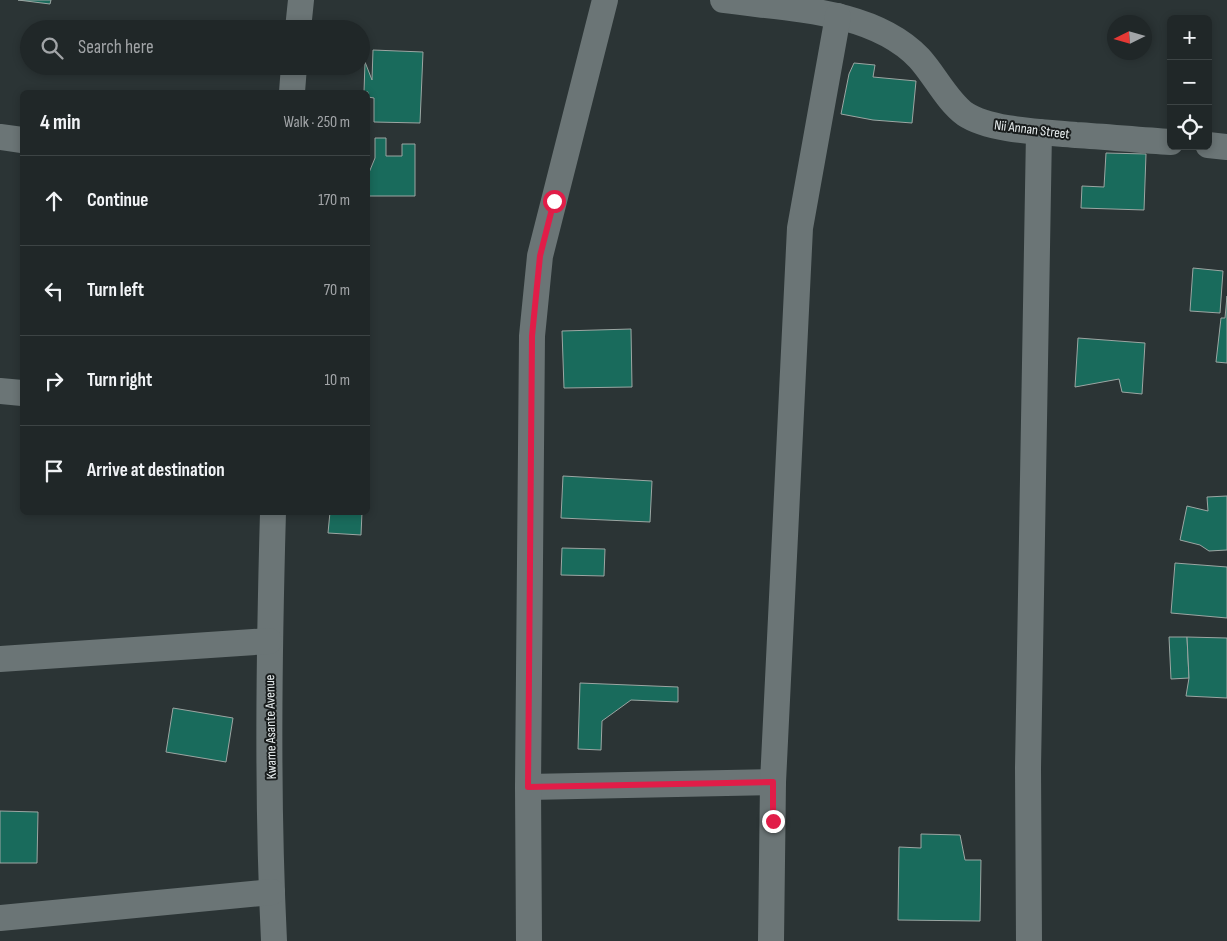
<!DOCTYPE html>
<meta charset="utf-8">
<style>
:root{--surface:#202728;--page:#2d3334;--text:#f1f3f6;--muted:#a2a5a8;--line:#3d4445}
body{margin:0;font-family:"Sofia Sans Condensed",sans-serif;background:var(--page);color:var(--text)}
.controls{position:absolute;right:15px;top:15px;display:grid;overflow:hidden;border-radius:8px;box-shadow:0 2px 8px #0003}
.controls button{width:45px;height:45px;display:grid;place-items:center;padding:0;border:0;border-bottom:1px solid var(--line);background:var(--surface);color:var(--text);font:25px sans-serif}
.compass{position:absolute;left:1107px;top:15px;width:45px;height:45px;border-radius:50%;background:var(--surface);box-shadow:0 2px 8px #0003;rotate:265deg}
.stop{position:absolute;width:15px;height:15px;margin:-11px;border:4px solid #e11d48;border-radius:50%;background:#fff}
.stop.end{background:#e11d48;border-color:#fff;box-shadow:0 1px 5px #0008}
.list{margin:0;padding:0;list-style:none}
h2{display:flex;justify-content:space-between;align-items:center;height:65px;margin:0;padding:0 20px;font-size:21px}
h2 small{font-size:16px;font-weight:400;color:var(--muted)}
.list li{display:grid;grid-template-columns:32px 1fr auto;gap:15px;align-items:center;box-sizing:border-box;height:90px;padding:0 20px;border-top:1px solid var(--line)}
.list b{display:block;font-size:19px;white-space:nowrap}
.list em{font-size:16px;font-style:normal;color:var(--muted)}
.icon{flex:none;width:28px;height:28px;fill:none;stroke:currentColor;stroke-width:2;stroke-linecap:round;stroke-linejoin:round}
.map{position:relative;flex:none;width:1227px;height:941px;overflow:hidden}
.search{position:absolute;background:var(--surface);box-shadow:0 2px 8px #0003;left:20px;top:20px;width:350px;height:55px;display:flex;align-items:center;gap:12px;box-sizing:border-box;padding:0 18px;border-radius:28px;color:var(--muted);font-size:19px}
.panel{position:absolute;background:var(--surface);box-shadow:0 2px 8px #0003;left:20px;top:90px;width:350px;height:425px;border-radius:8px}
.map>svg:first-child{display:block}
</style>
<div class="map">
<svg width="1227" height="941" viewBox="0 0 1227 941">
<rect width="100%" height="100%" fill="#2b3435"/>
<!-- building -->
<g fill="#196b5c" stroke="#9ca6a3">
<path d="M18 0H51L50 4Z"/>
<path d="M373 50 423 52 420 123 374 122V98L368 97V92H364L365 62 372 80Z"/>
<path d="M854 63 875 65 873 77 916 81 912 123 873 120 841 114 849 74Z"/>
<path d="M375 138H386V156H402V144H415V196H368V175L375 158Z"/>
<path d="M1106 153 1146 154 1144 210 1081 208 1082 186 1104 187Z"/>
<path d="M1193 268 1223 271 1220 313 1190 311Z"/>
<path d="M1227 296V363L1216 362 1221 318H1225Z"/>
<path d="M631 329 632 387 564 388 562 331Z"/>
<path d="M1078 338 1145 343 1142 394 1122 392 1119 379 1075 387Z"/>
<path d="M563 476 652 481 650 522 561 518Z"/>
<path d="M1227 496V550L1209 551 1200 545 1180 540 1187 506 1208 511 1207 497Z"/>
<path d="M330 512H362L361 535 328 533Z"/>
<path d="M562 548 605 549 604 576 561 575Z"/>
<path d="M1175 563 1227 567V618L1171 613Z"/>
<path d="M1169 637H1187L1189 678 1171 679Z"/>
<path d="M1187 637 1227 638V698L1186 696 1189 678Z"/>
<path d="M580 683 678 687V702L631 700 602 721 601 750 578 749Z"/>
<path d="M173 708 233 718 226 762 166 752Z"/>
<path d="M0 811 38 812 37 863H0Z"/>
<path d="M921 834 960 835 965 860H981L980 921 898 920 899 847 921 848Z"/>
</g>
<g fill="none" stroke-linecap="round" stroke-linejoin="round">
<!-- minor -->
<g stroke="#6b7576" stroke-width="26">
<path d="M723 0C787 9 872 9 919 58 934 74 947 101 965 114 990 131 1046 132 1076 135 1108 137 1139 140 1171 142"/>
<path d="M298 29 301 0"/>
<path d="M292 92 294 66"/>
<path d="M0 137 22 140"/>
<path d="M1208 145 1227 147"/>
<path d="M0 391 22 393"/>
<path d="M273 512C269 655 267 798 274 941"/>
<path d="M0 659 269 641"/>
<path d="M528 787 773 782"/>
<path d="M0 918 272 892"/>
<path d="M529 941 528 787 532 336 540 256 605 0"/>
<path d="M771 941 773 782 800 228 838 16"/>
<path d="M1029 941 1028 768 1039 132"/>
</g>
</g>
<g fill="none" stroke-linecap="round" stroke-linejoin="round">
<!-- route -->
<path stroke="#e11d48" stroke-width="6" d="M554 201 540 256 532 336 528 787 773 782V821"/>
</g>
<g text-anchor="middle" stroke-width="4" stroke-linejoin="round" paint-order="stroke">
<!-- street labels -->
<g font-size="14" fill="#eaf0f1" stroke="#171b1b">
<text transform="translate(1032 129) rotate(7)" y="5">Nii Annan Street</text>
<text transform="translate(270 727) rotate(-91)" y="5">Kwame Asante Avenue</text>
</g>
</g>
</svg>
<div class="controls">
<button>+</button>
<button>−</button>
<button><svg class="icon" aria-label="locate" viewBox="0 0 24 24"><circle cx="12" cy="12" r="6"/><path d="M12 2v4M12 18v4M2 12h4M18 12h4"/></svg></button>
</div>
<svg class="compass" viewBox="-18 -18 36 36"><path d="M0-13l5 13h-10z" fill="#e53935"/><path d="M0 13l5-13h-10z" fill="#a2a5a8"/></svg>
<div class="stop" style="left:554px;top:201px"></div>
<div class="stop end" style="left:773px;top:821px"></div>
<div class="search"><svg class="icon" aria-label="search" viewBox="0 0 24 24"><circle cx="10" cy="10" r="6"/><path d="M15 15l6 6"/></svg>Search here</div>
<section class="panel">
<h2>4 min<small>Walk · 250 m</small></h2>
<ul class="list">
<li><svg class="icon" aria-label="ahead" viewBox="0 0 24 24"><path d="M12 20V5M6 11l6-6 6 6"/></svg><div><b>Continue</b></div><em>170 m</em></li>
<li><svg class="icon" aria-label="left" viewBox="0 0 24 24"><path d="M17 20v-9H6M10 6l-5 5 5 5"/></svg><div><b>Turn left</b></div><em>70 m</em></li>
<li><svg class="icon" aria-label="right" viewBox="0 0 24 24"><path d="M7 20v-9h11M14 6l5 5-5 5"/></svg><div><b>Turn right</b></div><em>10 m</em></li>
<li><svg class="icon" aria-label="arrive" viewBox="0 0 24 24"><path d="M6 21V4h12l-3 4 3 4H6"/></svg><div><b>Arrive at destination</b></div></li>
</ul>
</section>
</div>
